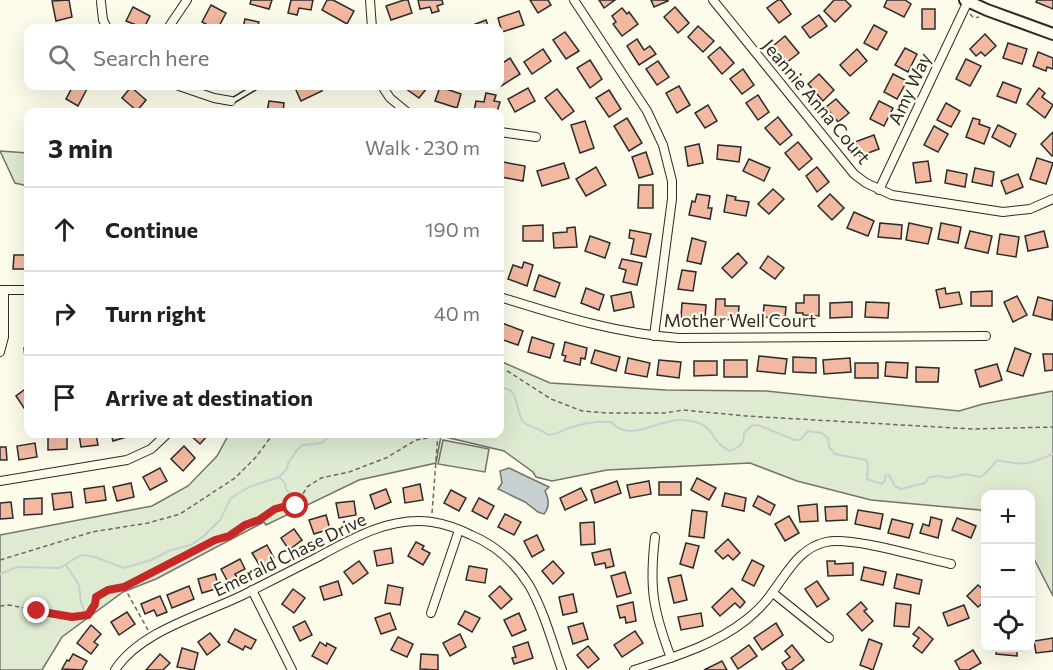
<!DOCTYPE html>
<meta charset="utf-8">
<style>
:root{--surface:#fff;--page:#f6f6f6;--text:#202124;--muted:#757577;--line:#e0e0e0}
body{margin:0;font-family:Commissioner,sans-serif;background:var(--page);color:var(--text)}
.controls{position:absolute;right:18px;bottom:18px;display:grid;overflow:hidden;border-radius:12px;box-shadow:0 6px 24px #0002}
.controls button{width:54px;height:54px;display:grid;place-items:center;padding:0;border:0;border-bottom:2px solid var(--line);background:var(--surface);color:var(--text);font:30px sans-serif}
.stop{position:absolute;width:18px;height:18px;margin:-14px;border:4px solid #c62828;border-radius:50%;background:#fff}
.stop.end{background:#c62828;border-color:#fff;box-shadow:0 2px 6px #0008}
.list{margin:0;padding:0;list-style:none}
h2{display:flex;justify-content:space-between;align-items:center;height:78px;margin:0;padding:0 24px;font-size:26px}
h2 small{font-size:20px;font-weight:400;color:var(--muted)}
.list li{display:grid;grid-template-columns:39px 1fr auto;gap:18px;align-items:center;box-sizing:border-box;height:84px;padding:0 24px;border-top:2px solid var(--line)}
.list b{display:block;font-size:22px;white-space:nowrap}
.list em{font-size:20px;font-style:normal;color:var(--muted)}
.icon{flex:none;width:33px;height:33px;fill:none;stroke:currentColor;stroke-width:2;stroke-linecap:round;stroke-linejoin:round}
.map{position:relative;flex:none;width:1053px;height:670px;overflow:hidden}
.search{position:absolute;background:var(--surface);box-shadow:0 6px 24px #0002;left:24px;top:24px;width:480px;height:66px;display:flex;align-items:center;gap:15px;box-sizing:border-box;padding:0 21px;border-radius:12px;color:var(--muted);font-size:22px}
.panel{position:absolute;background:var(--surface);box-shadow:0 6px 24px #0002;left:24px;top:108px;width:480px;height:330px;border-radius:12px}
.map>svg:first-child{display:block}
</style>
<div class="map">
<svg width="1053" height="670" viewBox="0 0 1053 670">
<rect width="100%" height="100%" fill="#fdfbea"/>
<!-- green -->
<g fill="#deebd1" stroke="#74746e" stroke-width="1.5">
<path d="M0 151 28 153V186L15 183Z"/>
<path d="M500 361 550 383 666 390 766 391 959 411 983 404 1053 391V596L1031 553 1030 494H986L985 514 980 510 871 500 797 481 750 463 607 470 552 481 536 477 533 472 504 451 441 436 436 463 359 480 266 525 264 522 156 579 123 592 62 637 42 670H0V535L152 506 188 486 217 456 229 434H500Z"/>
<path d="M443 440 489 449 485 472 438 464Z"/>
</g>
<!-- water -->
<path fill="#c7d0d0" stroke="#74746e" stroke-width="1.5" d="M509 468 549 487 545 491C549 499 550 507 544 514L538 512 525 502 498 489 502 483 500 471Z"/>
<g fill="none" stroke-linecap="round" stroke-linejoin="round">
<!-- stream -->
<g stroke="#c7d0d0" stroke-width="2">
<path d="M500 388C519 386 515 409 523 422 531 428 540 428 548 435 558 434 563 430 572 427 585 423 597 421 611 422 631 444 656 419 682 420 719 422 707 441 730 451 740 447 744 444 744 433L751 426 758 425 795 440H800L808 431 822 433 828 438 829 447 835 454 866 460 868 464 867 479 882 484 885 481V476L889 475 895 486 901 489 925 483 929 477 939 476 949 478 965 474 980 477 985 474 997 460C1026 466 1026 465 1053 454"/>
<path d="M279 477 285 483 286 489 297 503"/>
<path d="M66 565 79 585 81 602 85 613"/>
<path d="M0 574 17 567 60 568 79 556 84 555 95 557 124 568 151 560 171 550 191 545 204 536 220 520 231 498 249 487 279 477 287 469 288 463 297 450 303 445 322 443 331 434"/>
</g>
</g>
<!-- building -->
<g fill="#f2b8a0" stroke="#2b2b2b" stroke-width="1.5">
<path d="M69 0 72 17 56 21 52 1Z"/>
<path d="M251 0H272L269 9 250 4Z"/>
<path d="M291 0H313L311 10 299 8 297 15 288 13Z"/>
<path d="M327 0H333L354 11 347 24 322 10Z"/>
<path d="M404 0H408L412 13 391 20 386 6Z"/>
<path d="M418 0H442L443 4 437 6 439 11 432 13 430 7 420 9Z"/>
<path d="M530 0H548L551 5 538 13Z"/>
<path d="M599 0H615L604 8Z"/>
<path d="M651 0H668V1L654 7Z"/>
<path d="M778 0H781L791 14 779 23 767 8Z"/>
<path d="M834 0H845L851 6 835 22 824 11Z"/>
<path d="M887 0H905L911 4 904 17 884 7Z"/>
<path d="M1037 0H1053V9L1036 2Z"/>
<path d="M211 5 226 13 218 28H213L202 22Z"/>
<path d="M133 7 150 16 144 28 126 21Z"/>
<path d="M675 7 689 23 678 33 664 17Z"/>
<path d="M622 8 627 14 629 12 638 24 622 36 613 24 616 22 612 16Z"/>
<rect x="922" y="9" width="13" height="20"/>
<path d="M519 11 524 25 502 32 498 18Z"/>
<path d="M819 15 827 26 810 38 802 27Z"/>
<path d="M245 19 259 22 257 28H243Z"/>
<path d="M486 20 489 28H465Z"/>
<path d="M874 25 887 32 877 50 864 43Z"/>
<path d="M698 26 714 41 703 52 688 37Z"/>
<path d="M565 32 579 51 566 59 553 40Z"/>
<path d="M985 34 996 46 985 56 981 52 976 56 970 49Z"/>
<path d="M785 36 799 53 786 63 773 46Z"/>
<path d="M637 39 644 50 650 46 656 54 639 65 627 46Z"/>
<path d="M1008 43 1027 49 1022 64 1003 58Z"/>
<path d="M720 47 734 63 722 74 708 57Z"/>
<path d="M905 48 917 54 908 72 895 65Z"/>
<path d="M543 49 551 61 532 74 524 62Z"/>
<path d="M857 49 867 61 850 76 840 65Z"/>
<path d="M1038 52 1053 58V69L1047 67 1046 71 1033 66Z"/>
<path d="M510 58 520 74 501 86 500 83V65Z"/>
<path d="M966 59 981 66 970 86 956 79Z"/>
<path d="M590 60 602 79 590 88 577 68Z"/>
<path d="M658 61 669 77 657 85 646 69Z"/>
<path d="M743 69 754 85 742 94 730 79Z"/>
<path d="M819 74 834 90 823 101 808 84Z"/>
<path d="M893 74 907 81 897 99 884 92Z"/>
<path d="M1003 82 1021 89 1016 103 997 96Z"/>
<path d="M73 86 88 87 78 106 66 99Z"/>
<path d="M300 86H320L322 91 301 101 295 88Z"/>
<path d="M402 86H423L427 88 419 98Z"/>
<path d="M679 86 690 105 677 113 666 93Z"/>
<path d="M131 87 146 100 137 111 122 98Z"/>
<path d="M440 87 461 94 457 108 435 101Z"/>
<path d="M528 88 535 101 515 112 508 99Z"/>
<path d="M1039 88 1045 93 1042 97 1053 105 1045 118 1027 104Z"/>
<path d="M557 89 574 111 562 120 545 98Z"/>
<path d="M609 90 621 109 609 117 596 98Z"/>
<path d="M486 93 496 95 494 101 500 102 497 112 474 111 476 101 484 102Z"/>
<path d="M758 95 769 112 758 120 746 103Z"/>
<path d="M836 99 849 113 838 122 826 107Z"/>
<path d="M269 101 284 103 283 112H267Z"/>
<path d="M879 101 893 108 884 126 870 119Z"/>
<path d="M946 103 960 111 951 127 937 120Z"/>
<path d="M708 105 717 121 705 128 695 113Z"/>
<path d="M778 117 792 135 780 145 765 128Z"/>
<path d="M627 118 642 143 629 151 614 126Z"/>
<path d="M973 118 980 120 979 124 990 128 984 144 966 137Z"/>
<path d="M585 121 594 148 580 153 571 125Z"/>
<path d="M998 125 1016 134 1010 147 992 137Z"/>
<path d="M934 126 948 134 938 152 924 145Z"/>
<path d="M1053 132V155L1052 156 1041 144Z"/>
<path d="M874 135 879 149 860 156 855 142Z"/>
<path d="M798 142 812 159 799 170 785 153Z"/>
<path d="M699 144 703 163 688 166 685 147Z"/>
<path d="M718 145 741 147 739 162 717 159Z"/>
<path d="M646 152 653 174 639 178 632 157Z"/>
<path d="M1037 158 1053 163 1046 184 1030 179Z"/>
<path d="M749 159 770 168 764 181 743 171Z"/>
<path d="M928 161 931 181 916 183 913 163Z"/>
<path d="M503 162 525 166 523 181 501 177Z"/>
<path d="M564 163 569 178 542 186 537 171Z"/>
<path d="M596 167 606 185 586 196 576 179Z"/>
<path d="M817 167 829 182 817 192 806 176Z"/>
<path d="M975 168 994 172 992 186 972 182Z"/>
<path d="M947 170 967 174 965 187 945 183Z"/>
<path d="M1018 174 1023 187 1006 194 1001 181Z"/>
<path d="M639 185H653V208H638Z"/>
<path d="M773 189 784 199 769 214 758 204Z"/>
<path d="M697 194 710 196 708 208H712L710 219 689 215 692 201 695 202Z"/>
<path d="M830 194 844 208 832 220 818 206Z"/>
<path d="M727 195 736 197 735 200 749 202 746 216 724 212Z"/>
<path d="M854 212 874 221 868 236 847 228Z"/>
<path d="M880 223 902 225 901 239 878 237Z"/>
<path d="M909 223 932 228 928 244 906 240Z"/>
<path d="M941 223 961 227 958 243 938 239Z"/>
<path d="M543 225V241H523V226Z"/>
<path d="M575 227 577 247 554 248 553 233 567 232V228Z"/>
<path d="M630 230 651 234 646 257 631 254 634 239 629 238Z"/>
<path d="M970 231 992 236 988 253 965 248Z"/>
<path d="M1044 231 1048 247 1028 251 1025 236Z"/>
<path d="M1000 234 1019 237 1016 257 997 254Z"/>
<path d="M590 236 610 243 605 258 585 251Z"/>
<path d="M692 238 706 242 701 264 687 261Z"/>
<path d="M738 253 747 263 732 278 722 268Z"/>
<path d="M14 255H28V269H13Z"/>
<path d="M768 256 784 268 775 279 760 268Z"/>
<path d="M622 259 642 263 637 285 623 282 626 270 619 268Z"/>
<path d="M524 262 533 265 527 286 508 279 513 265 522 268Z"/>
<path d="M682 270 696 272 693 291 678 289Z"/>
<path d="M539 275 560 283 555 297 534 290Z"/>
<path d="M586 288 604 295 599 310 581 303Z"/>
<path d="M945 288 946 294 959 292 962 304 940 308 936 290Z"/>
<path d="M992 291V306H971V292Z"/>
<path d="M631 292 634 307 614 311 611 296Z"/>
<path d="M804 295H819V316L803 315V313H796V303H804Z"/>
<path d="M1017 296 1027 315 1013 322 1004 302Z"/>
<path d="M1038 297 1053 301 1052 320 1033 315Z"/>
<path d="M716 299H725V306H739L738 320 715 319Z"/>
<path d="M852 302V317L830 318V303Z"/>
<path d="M866 302 889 303 888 318 865 317Z"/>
<path d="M682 303 706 305 705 319 681 318Z"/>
<path d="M764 305 786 307 785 319 763 317Z"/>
<path d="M502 323 523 331 518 345 500 339Z"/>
<path d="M532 337 554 344 550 358 528 352Z"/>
<path d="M565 342 587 348 585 359 581 358 580 365 564 361 566 356 562 355Z"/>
<path d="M24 348H28V366H26Z"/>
<path d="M1015 348 1031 354 1023 376 1007 371Z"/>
<path d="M595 350 620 357 616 371 591 363Z"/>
<path d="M1043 354H1053V370L1045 371Z"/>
<path d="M759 356 787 359 785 374 757 371Z"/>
<path d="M793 357 816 358V373L793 372Z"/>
<path d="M628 358 650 363 647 377 625 373Z"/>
<path d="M850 358 851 372 824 374 823 360Z"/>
<path d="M659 360 681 362 679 378 657 375Z"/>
<rect x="724" y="360" width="23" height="17"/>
<path d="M694 361H717V375L694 376Z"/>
<path d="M886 362 908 363 907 378 885 376Z"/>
<rect x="855" y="363" width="23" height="15"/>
<path d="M997 364 1002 380 980 387 975 370Z"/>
<path d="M916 367 939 368 938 382H916Z"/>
<path d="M28 387V406L24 408 16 396Z"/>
<path d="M79 434H96L98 445 81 447Z"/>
<path d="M111 434H129L130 436 113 441Z"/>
<path d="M189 434H209L200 444Z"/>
<path d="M67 435V449L48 450V436Z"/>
<path d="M35 443 37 457 19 460 17 446Z"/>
<path d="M184 446 195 458 183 471 171 459Z"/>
<path d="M0 447H6L7 460H0Z"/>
<path d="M160 468 167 481 150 490 143 477Z"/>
<path d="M697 478 716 488 709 500 691 490Z"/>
<path d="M617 481 621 493 595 503 591 490Z"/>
<path d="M649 481 651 494 630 498 627 485Z"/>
<rect x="659" y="482" width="22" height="13"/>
<path d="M131 483 134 497 117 501 113 487Z"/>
<path d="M420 484 423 500 405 503 403 488Z"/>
<path d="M104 486 106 500 86 503 84 489Z"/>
<path d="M581 488 587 500 565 510 560 498Z"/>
<path d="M386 489 391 502 375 509 370 495Z"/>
<path d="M451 490 466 498 459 511 444 503Z"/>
<path d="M71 492 73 507 54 510 52 494Z"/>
<path d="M725 493 746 498 744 511 722 506Z"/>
<path d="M758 496 775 505 770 515 753 506Z"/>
<path d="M42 498V514L24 515V499Z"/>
<path d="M479 498 494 506 487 519 472 511Z"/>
<path d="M354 501 356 515 339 518 336 503Z"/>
<path d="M11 502 13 518 0 519V503Z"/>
<path d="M817 504 818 521 800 522 798 506Z"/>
<path d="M847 506V520L826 521 825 507Z"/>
<path d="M692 510 707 512 704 538 689 536Z"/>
<path d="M858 510 883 514 880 529 855 524Z"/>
<path d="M505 514 521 522 514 535 498 527Z"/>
<path d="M326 515 330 529 314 534 309 520Z"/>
<path d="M789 516 799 533 785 541 775 524Z"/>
<path d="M931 517 942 520 938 538 920 533 923 524 929 526Z"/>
<path d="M957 518 976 526 971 538 952 530Z"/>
<path d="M892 519 913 524 909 538 888 533Z"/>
<path d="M594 522 595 544 581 545 580 523Z"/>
<path d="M294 529 302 540 289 550 281 538Z"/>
<path d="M537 535 544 550 532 557 524 541Z"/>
<path d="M728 539 740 553 733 560 728 555 723 559 715 551Z"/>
<path d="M416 542 424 546 422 549 430 553 423 565 408 556Z"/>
<path d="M686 543 699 546 693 568 680 564Z"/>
<path d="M267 545 274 558 260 566 252 553Z"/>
<path d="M391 548 393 563 377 566 374 551Z"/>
<path d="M610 549 614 566 606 568 605 563 595 565 592 553Z"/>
<path d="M240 559 245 569 235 574 238 579 229 584 221 569Z"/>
<path d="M752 560 764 566 754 586 742 580Z"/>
<path d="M359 561 368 573 353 584 344 572Z"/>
<path d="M553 561 564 573 553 584 542 571Z"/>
<path d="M827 561H835V564L853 563V575L828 576Z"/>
<path d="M469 566 487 569 485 583 466 580Z"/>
<path d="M864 567 886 572 883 585 861 580Z"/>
<path d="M625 572 631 593 617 597 611 576Z"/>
<path d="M215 574 219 588 202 593 198 579Z"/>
<path d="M897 574 922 580 919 594 894 588Z"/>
<path d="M681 575 687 600 674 603 668 578Z"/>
<path d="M338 581 342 595 324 600 320 587Z"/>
<path d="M817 581 829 599 817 607 805 589Z"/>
<path d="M388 585 403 588 400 605 385 603Z"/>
<path d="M978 585 986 592V600L978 607 967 596Z"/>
<path d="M189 586 194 599 172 608 167 595Z"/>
<path d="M500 586 512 599 501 609 489 596Z"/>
<path d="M732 588 745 602 740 608 735 603 720 616 712 607Z"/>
<path d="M293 589 305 598 294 613 282 604Z"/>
<path d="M573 594 577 612 563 615 559 597Z"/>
<path d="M160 596 167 612 157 616 154 610 145 614 141 604Z"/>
<path d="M633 602 636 621 626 623 625 617 620 618 617 606Z"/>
<path d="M861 602 867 609 864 611 873 621 862 631 847 614Z"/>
<path d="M896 603 911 605 909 627 894 626Z"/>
<path d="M964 605 969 618 948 626 943 613Z"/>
<path d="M465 611 480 618 472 632 458 624Z"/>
<path d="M127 612 135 624 119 635 111 622Z"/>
<path d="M390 613 396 629 381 634 375 618Z"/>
<path d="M519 613 526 630 512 636 504 620Z"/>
<path d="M701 613 703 626 681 630 678 617Z"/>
<path d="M305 621 312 635 300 641 293 627Z"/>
<path d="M583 623 588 639 573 644 568 627Z"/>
<path d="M776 623 783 635 762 650 754 638Z"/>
<path d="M91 625 101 634 94 642 98 645 91 654 77 643Z"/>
<path d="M919 627 933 639 922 653 913 646 919 638 913 634Z"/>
<path d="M235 629 256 640 251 649 245 646 243 650 228 642Z"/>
<path d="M635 631 643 643 622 657 614 645Z"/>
<path d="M210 633 220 645 207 655 198 642Z"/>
<path d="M460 634 466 647 450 656 443 643Z"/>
<path d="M398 637 413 644 407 657 391 650Z"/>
<path d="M1053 638V651L1036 653 1034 641Z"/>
<path d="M869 639 882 644 873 670 860 665Z"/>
<path d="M320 642 326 646 327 643 336 648 327 664 312 656Z"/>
<path d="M528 642 533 658 514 664 512 658 516 657 513 647Z"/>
<path d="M749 645 757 656 738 669 731 658Z"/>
<path d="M792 645 804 660 791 670H787L782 663 790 657 785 651Z"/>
<path d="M588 646 599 659 588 668 577 655Z"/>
<path d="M182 648 198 653 194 670 177 667Z"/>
<path d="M997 648H1017V656L996 654Z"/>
<path d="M973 650 981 663 969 670H960L955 661Z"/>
<path d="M73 654 87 661 82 670 62 669 67 660 69 661Z"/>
<path d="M160 654 170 663 163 670H146Z"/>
<path d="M421 654 438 655V670L420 669Z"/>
<path d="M722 661 727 670H704Z"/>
</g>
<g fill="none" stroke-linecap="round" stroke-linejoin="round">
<defs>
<path id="lane" d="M232 101 257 86"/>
<g id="street">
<path d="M370 0 372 28"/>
<path d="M574 0 647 111 663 145 672 181V199L654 336"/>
<path d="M713 0 854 174 866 183 892 195 1003 212 1030 209 1053 199"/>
<path d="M101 2 103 20 107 28"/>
<path d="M168 28 187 0"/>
<path d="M179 86 214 98 231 101"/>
<path d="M382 86 390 98 407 112"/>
<path d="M500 132 536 137"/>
<path d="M879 190 968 1"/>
<path d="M1 290H28"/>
<path d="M500 297C561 316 614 333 679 338L986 336"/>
<path d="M0 352 4 337V290"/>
<path d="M0 481 127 460 151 449 167 434"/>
<path d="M655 537C649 588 653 610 671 658"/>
<path d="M252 590 292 670"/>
<path d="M773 593 829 638"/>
<path d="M431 613 459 530"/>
<path d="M115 670C140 631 202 615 243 595 267 583 292 570 316 558 351 539 390 516 432 522 445 524 459 529 471 535 495 545 515 563 529 585 544 611 552 642 562 670"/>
<path d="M634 670C673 657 713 646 746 620 756 612 767 601 774 590 789 570 800 548 826 542 852 536 922 558 951 564"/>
</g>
<path id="secondary" d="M965 0 987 10 1053 34"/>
</defs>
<!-- lane casing -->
<use href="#lane" stroke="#2b2b2b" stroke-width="7"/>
<!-- street casing -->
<use href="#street" stroke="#2b2b2b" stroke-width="10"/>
<!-- secondary casing -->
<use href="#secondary" stroke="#2b2b2b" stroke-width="14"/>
<!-- path -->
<g stroke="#6a6964" stroke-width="1.5" stroke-dasharray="4.5 3" stroke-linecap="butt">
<path d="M970 14 974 18 979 17"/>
<path d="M500 368 509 372 551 399 582 411 607 413H665L683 410 746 416 972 429 1053 427"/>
<path d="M432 513 438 434"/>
<path d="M0 560 92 532 148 523 180 514 235 478 256 457 273 434"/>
<path d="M124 587 148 630"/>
<path d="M0 606 9 605 72 617 88 615 100 594 108 590 124 587 215 540 229 536 245 525 259 520 275 509 286 506H296L307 487 321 478 349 472 386 458 416 440 438 436"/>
</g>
<!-- lane -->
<use href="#lane" stroke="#fdfbea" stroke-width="4"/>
<!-- street -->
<use href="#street" stroke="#fdfbea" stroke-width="8"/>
<!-- secondary -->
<use href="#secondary" stroke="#fdfbea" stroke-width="10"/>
</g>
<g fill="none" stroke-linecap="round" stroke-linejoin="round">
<!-- route -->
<path stroke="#c62828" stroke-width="8" d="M37 611 72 617 88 615 95 604 96 597 108 590 124 587 215 540 229 536 245 525 259 520 275 509 286 506H296"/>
</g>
<g text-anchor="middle" stroke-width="4.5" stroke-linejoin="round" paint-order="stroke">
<!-- street labels -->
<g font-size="18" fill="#2b2b2b" stroke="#fdfbea">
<text transform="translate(910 89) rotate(-65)" y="6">Amy Way</text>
<text transform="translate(816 102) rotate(50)" y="6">Jeannie Anna Court</text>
<text x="740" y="327">Mother Well Court</text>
<text transform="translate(290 555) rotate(-26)" y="6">Emerald Chase Drive</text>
</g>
</g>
</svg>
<div class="controls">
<button>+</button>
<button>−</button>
<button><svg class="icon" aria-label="locate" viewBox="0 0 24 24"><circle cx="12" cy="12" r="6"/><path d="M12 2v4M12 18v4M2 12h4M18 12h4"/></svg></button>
</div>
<div class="stop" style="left:296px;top:506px"></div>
<div class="stop end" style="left:37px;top:611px"></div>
<div class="search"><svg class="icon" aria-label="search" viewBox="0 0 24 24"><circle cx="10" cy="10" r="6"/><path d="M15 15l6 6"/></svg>Search here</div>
<section class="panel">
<h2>3 min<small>Walk · 230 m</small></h2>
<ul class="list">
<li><svg class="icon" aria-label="ahead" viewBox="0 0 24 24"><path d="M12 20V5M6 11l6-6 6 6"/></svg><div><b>Continue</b></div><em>190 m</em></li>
<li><svg class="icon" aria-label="right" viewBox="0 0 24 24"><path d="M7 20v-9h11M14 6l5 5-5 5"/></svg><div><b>Turn right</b></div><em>40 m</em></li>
<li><svg class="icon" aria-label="arrive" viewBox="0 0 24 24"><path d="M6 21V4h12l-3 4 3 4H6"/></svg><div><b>Arrive at destination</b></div></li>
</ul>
</section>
</div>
